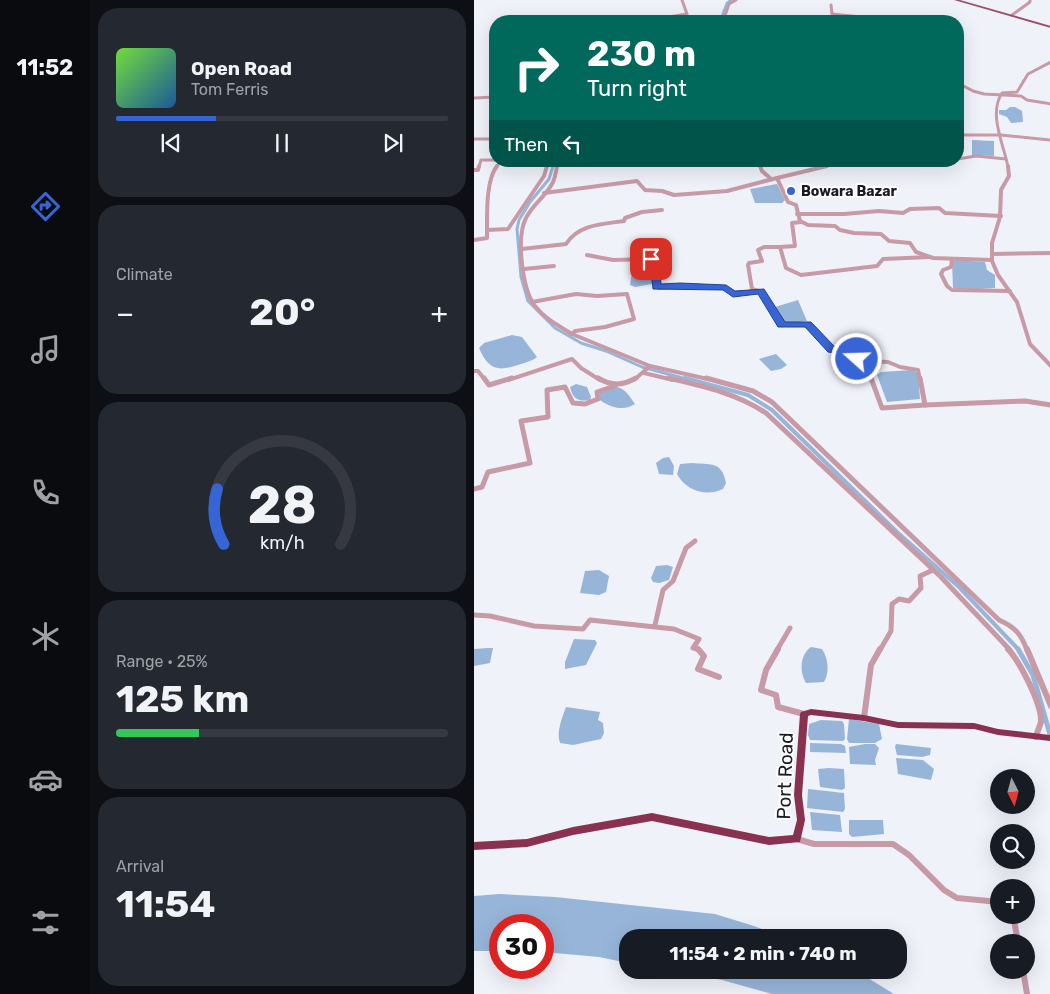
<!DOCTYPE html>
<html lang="en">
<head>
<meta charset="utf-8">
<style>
  body { margin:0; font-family:Rubik,sans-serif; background:#242831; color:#f1f3f6; height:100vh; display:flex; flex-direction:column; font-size:19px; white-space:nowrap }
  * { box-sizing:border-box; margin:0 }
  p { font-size:16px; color:#9ea1a6 }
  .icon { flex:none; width:28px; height:28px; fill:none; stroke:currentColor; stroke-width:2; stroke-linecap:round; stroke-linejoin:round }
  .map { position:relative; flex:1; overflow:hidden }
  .details { display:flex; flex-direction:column; gap:8px; padding:8px; background:#0d0f14; width:384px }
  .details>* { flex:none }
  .top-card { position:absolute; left:15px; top:15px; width:475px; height:152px; border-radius:20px; box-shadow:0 5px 20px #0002; background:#00695c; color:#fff; overflow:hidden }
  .needle { width:32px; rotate:174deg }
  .buttons { position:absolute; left:516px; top:769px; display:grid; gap:10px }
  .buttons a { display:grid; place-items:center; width:45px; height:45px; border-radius:50%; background:#171b24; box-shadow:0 5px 20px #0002; font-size:25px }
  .speed { position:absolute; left:15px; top:914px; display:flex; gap:10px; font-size:25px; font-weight:700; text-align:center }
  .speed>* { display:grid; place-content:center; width:65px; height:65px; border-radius:50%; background:#171b24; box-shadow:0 5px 20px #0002; line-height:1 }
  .speed .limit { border:8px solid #d22; background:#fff; color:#111 }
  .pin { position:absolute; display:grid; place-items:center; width:42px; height:42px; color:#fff; margin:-21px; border-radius:10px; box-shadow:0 2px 8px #0006 }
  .me { position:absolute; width:55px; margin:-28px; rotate:290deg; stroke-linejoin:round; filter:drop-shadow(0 0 4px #0008) }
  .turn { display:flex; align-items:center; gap:18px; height:105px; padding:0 15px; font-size:22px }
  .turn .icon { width:65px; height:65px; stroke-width:2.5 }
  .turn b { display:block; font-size:35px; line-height:42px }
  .then { display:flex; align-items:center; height:48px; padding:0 15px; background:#0003; gap:10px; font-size:19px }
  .big { font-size:38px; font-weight:700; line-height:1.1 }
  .details .widget { flex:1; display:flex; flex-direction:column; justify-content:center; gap:8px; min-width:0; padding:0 18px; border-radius:20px; background:#242831 }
  .details .dial { align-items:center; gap:0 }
  .dial svg { height:130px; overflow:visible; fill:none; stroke:#363941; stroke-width:7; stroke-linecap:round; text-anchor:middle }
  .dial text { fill:#f1f3f6; stroke:none }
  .song { display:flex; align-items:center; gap:15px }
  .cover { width:60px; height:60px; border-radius:8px; background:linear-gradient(135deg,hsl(100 70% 55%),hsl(210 70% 35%)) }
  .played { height:5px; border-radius:2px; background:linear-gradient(90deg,#3865d5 30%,#363941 30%) }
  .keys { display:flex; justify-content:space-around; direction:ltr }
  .heat { display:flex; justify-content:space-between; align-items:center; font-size:28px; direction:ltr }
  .charge { height:8px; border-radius:4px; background:linear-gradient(90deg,#34c759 25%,#363941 0) }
  .trip { position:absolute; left:145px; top:929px; width:288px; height:50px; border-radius:20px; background:#171b24; box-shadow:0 5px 20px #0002; font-weight:700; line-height:50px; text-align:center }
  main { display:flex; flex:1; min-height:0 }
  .menu { display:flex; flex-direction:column; width:90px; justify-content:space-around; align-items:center; background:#090b0e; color:#9ea1a6 }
  .menu .icon { width:35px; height:35px }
  .menu .selected { color:#3865d5 }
  .menu b { font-size:22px; color:#f1f3f6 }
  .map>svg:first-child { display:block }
</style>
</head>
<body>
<main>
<nav class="menu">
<b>11:52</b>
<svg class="icon selected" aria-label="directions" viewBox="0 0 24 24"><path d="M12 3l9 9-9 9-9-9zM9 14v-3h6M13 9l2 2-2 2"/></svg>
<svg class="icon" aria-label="music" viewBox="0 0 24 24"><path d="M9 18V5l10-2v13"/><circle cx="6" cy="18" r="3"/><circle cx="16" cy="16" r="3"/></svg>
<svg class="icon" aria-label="phone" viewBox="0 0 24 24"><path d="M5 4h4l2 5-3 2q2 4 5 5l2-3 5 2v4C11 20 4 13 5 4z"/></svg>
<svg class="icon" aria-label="climate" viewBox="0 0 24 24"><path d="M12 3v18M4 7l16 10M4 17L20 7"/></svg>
<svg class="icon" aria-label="car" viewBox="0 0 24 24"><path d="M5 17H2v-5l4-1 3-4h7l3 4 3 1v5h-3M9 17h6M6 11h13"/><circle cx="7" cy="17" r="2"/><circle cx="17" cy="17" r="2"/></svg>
<svg class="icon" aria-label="filters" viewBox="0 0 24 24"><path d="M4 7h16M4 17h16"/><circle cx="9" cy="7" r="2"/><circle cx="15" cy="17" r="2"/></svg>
</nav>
<section class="details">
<div class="widget">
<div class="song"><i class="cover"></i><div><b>Open Road</b><p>Tom Ferris</p></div></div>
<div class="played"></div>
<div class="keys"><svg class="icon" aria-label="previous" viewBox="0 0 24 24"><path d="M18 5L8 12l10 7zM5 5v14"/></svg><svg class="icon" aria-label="pause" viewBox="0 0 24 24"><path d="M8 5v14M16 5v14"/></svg><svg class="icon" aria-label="next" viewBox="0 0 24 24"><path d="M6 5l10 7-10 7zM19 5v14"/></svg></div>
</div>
<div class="widget"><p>Climate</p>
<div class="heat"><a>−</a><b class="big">20°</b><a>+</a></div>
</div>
<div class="widget dial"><svg viewBox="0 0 100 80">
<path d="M14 69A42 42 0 1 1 86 69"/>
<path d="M14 69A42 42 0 0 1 10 35" stroke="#3865d5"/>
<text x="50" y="56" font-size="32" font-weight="700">28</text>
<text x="50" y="72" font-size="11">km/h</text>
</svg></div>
<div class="widget"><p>Range · 25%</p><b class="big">125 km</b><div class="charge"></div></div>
<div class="widget"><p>Arrival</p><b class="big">11:54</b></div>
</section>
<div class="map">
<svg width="577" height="994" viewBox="0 0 577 994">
  <rect width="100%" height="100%" fill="#f0f2fa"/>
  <g fill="#97b5d9">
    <polygon points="536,107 541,107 548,111 549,122 537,123 533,117 525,114 525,110 532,110"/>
    <polygon points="498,140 520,141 520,156 498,155"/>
    <polygon points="303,184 311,200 308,203 281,203 276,189"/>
    <polygon points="481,260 511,262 513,270 521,275 521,288 488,290 479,288 478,262"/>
    <polygon points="167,271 178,273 178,284 161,287 156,285 158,272"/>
    <polygon points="324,300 333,321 310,324 301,307"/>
    <path d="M38,335L48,337L63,357C58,361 50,363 44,365C23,372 14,369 5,348L10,343Z"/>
    <polygon points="302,354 313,365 307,369 297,371 285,359"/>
    <polygon points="438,370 444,373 446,399 413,402 403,375 407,372"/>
    <path d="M102,384L113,387L117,397L116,400C104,402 99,399 96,387Z"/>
    <path d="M143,387C152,389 156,397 161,404C149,412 136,407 126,400V392Z"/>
    <polygon points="195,457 200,466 199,475 185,474 182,463 189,458"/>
    <path d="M218,463C235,465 248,460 252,483L249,489C232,497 212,491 203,474L206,464Z"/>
    <polygon points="193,565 199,567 195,580 185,583 179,582 177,578 182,566"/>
    <polygon points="125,570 135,576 132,592 125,595 106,593 111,571"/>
    <polygon points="100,639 121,640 123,643 112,665 91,669 91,662"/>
    <path d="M337,647L348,649C354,658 356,672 350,682L332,683C325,671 326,655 337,647Z"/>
    <polygon points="14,648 19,648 16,663 0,666 0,649"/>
    <path d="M92,707L126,712L124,720L129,723L130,733L127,739L99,745L86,743C82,732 88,718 92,707Z"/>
    <polygon points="375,719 405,724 408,739 401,743 375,743 373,739"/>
    <polygon points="347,720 368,721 370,724 371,739 369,741 336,740 334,735 335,724"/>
    <polygon points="336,743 367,744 371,746 372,753 336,752"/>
    <polygon points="391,744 401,744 405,748 401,760 402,765 376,764 375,747"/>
    <polygon points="422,744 457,748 456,755 448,757 423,755 421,747"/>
    <polygon points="422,758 449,760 460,769 457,780 424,774"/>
    <polygon points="355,768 370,769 371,788 368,790 346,787 344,769"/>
    <polygon points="334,789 370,793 371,809 369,812 333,808"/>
    <polygon points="336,812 366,815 368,832 338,830"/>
    <polygon points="375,820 409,820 410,834 378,837 375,834"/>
    <polygon points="25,894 81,897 241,914 280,926 309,937 154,938 154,963 125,957 69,952 69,925 26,925 26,951 0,951 0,896"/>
    <polygon points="195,970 381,970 420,994 298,994 248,980"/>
  </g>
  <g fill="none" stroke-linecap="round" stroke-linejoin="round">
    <g stroke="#97b5d9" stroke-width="2.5">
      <polyline points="246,21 253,3 257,0"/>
      <polyline points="78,167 80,161"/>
    </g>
    <polyline stroke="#97b5d9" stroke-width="3" points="79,166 75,179 56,202 45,220 43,229 47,277 54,301 81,328 107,343 132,351 168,367 216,380"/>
    <polyline stroke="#97b5d9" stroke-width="4" points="211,378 274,395 298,410 423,532 485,587 545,650"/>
    <polyline stroke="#97b5d9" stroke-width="5" points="544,649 559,675 577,738"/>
    <g stroke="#c79aa6" stroke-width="3">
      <polyline points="357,5 358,14 387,17 390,21"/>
      <polyline points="538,15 556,2 556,0"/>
      <polyline points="188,21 188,18 213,14 208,0"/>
      <polyline points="249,21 255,4 262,0"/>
      <polyline points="484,83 499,91 510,94 547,96 553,100 577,104"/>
      <polyline points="0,98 21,97"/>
      <polyline points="484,135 527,135 577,140"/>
      <polyline points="0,139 21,139"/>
      <polyline points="484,159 502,156 532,159"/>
      <polyline points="168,161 171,163 180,161"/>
      <polyline points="284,161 287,167"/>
      <polyline points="5,167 7,160 21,160"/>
      <polyline points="22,167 27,161"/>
      <polyline points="73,167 75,161"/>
      <polyline points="83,167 85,161"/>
      <polyline points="348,167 375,161"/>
      <path d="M534,167C530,145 514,114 528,93L543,92L554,74L577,62"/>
    </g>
    <g stroke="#c79aa6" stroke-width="4">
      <path d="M83,166C82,172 81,179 78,184C71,197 58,205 52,218C42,237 48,289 61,306C71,319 85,326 98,334"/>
      <polyline points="286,166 288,171 296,178"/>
      <polyline points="353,166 303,178 314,202 322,205 326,221 334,225 361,226 366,230 380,233 407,234 415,241 436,243 442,252 459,258 518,260"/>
      <polyline points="534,166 535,176 527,190 526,217 518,243 518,261 524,275 543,302 556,344 577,366"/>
      <polyline points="0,170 4,170 5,166"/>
      <polyline points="70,193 163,181 171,190 188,191 200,195 253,191 303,178"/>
      <polyline points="323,214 370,214 405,211 429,213 436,209 465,208 471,213 527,216"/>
      <path d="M13,230C13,212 12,180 23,166"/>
      <polyline points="0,240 13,238 13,230 34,229 70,176 73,166"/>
      <polyline points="306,247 321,246 318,223 327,222"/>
      <path d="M48,249L92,244C105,224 129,224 150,221L151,218L168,212L188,210"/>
      <polyline points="518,254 577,253"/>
      <polyline points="113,255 139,260 177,259 180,261 183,287 185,288 205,286 252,288 259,294 281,291"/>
      <polyline points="478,259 477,267 469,270 467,274 473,286 478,290 536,291"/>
      <polyline points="50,269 80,266"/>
      <polyline points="58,302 102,294 123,296 153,294 160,319 131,327 101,331 98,334 176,366 238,380"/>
      <polyline points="391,362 398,380"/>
      <polyline points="0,371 4,371 11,380"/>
      <polyline points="170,373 199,380"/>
      <polyline points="34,380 98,359 107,368 126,380"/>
      <polyline points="160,380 176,366"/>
      <polyline points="446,380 444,370 426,367 414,362 387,361 378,352 358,350 333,324 307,325 288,292 278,289 274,265 275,263 288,261 284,250 290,247 306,247 312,268 327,275 403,266 409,259 456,257"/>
    </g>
    <g stroke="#c79aa6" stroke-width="5">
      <polyline points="10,378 15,385 38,378"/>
      <path d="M124,378C137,386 148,386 162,378"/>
      <path d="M194,378C228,386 262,393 292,413L467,577L536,650"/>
      <path d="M232,378L279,391L298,402L525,620C541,627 547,634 553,650"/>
      <polyline points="397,378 408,408 451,405"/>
      <polyline points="446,378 451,405 551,401 577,405"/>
      <polyline points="0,489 8,487 14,472 56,463 47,421 74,417 73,390 91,387 99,403 111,404 124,399 123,392 141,386"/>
      <polyline points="0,615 16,616 60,626 109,629 116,620 200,629 225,639 219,648 225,650"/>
      <polyline points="181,625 189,590 199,581 212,548 221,541"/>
      <polyline points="303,650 316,628"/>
      <polyline points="406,650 417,631 418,604 425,599 435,601 447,588 446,576 459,570"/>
    </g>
    <g stroke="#c79aa6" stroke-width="6">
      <polyline points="224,649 230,656 224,669 245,677"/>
      <polyline points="304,649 292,670 287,690 302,695 304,707 330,714"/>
      <path d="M534,649C546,662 568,704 567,722C566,726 563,732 562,737"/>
      <polyline points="553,649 577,706"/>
      <polyline points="390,718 397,665 406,649"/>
      <polyline points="323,839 340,844 419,844 435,855 470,890 483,898 525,902"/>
      <polyline points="539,915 544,942"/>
      <polyline points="549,970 553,994"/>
    </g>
    <polygon fill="#9b4f67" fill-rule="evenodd" points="480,0 486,0 577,26 577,28"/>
    <polygon fill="#893250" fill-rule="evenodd" points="337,709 390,715 424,722 500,723 524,729 577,735 577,741 524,735 500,729 424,728 390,721 337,715 334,716 328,795 331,820 326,842 295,845 178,821 99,835 53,847 0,850 0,842 53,839 99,827 178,813 295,837 319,835 323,820 320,795 326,714 327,712"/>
  </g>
  <polygon fill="#3865d5" stroke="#24428a" points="177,256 185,261 187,284 206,283 252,285 261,291 290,289 311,322 337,322 361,347 382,350 388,359 383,362 380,361 375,355 354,352 331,327 304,327 284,294 259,297 249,290 179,289 176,262 173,259"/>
  <circle fill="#3865d5" stroke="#fff" stroke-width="2" cx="317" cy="191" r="5"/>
  <g text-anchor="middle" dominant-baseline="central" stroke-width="4" stroke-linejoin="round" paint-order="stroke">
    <g font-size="14" font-weight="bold" fill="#1b1c1f" stroke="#fff" text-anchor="start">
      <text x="327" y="191">Bowara Bazar</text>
    </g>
    <g font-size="19" fill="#1b1c1f" stroke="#fff">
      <text transform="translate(311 776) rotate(-88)">Port Road</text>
    </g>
  </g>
</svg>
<div class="buttons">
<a><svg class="needle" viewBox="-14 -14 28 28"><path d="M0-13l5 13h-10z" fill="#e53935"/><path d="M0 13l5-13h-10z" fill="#9ea1a6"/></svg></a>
<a><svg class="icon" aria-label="search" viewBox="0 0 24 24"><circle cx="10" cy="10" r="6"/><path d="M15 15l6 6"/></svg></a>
<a>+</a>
<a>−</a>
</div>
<div class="speed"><div class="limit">30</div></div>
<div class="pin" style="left:177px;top:259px;background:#d93025"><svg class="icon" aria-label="arrive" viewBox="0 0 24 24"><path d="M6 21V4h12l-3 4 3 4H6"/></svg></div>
<svg class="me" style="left:383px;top:359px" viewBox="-20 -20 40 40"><circle r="17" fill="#3865d5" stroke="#fff" stroke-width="3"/><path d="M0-11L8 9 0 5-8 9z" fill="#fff"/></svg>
<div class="trip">11:54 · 2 min · 740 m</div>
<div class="top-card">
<div class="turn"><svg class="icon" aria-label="right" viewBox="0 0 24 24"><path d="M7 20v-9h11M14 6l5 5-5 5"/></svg><div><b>230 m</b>Turn right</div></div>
<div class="then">Then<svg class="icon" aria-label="left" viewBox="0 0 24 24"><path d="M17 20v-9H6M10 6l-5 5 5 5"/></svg></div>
</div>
</div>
</main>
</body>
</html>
